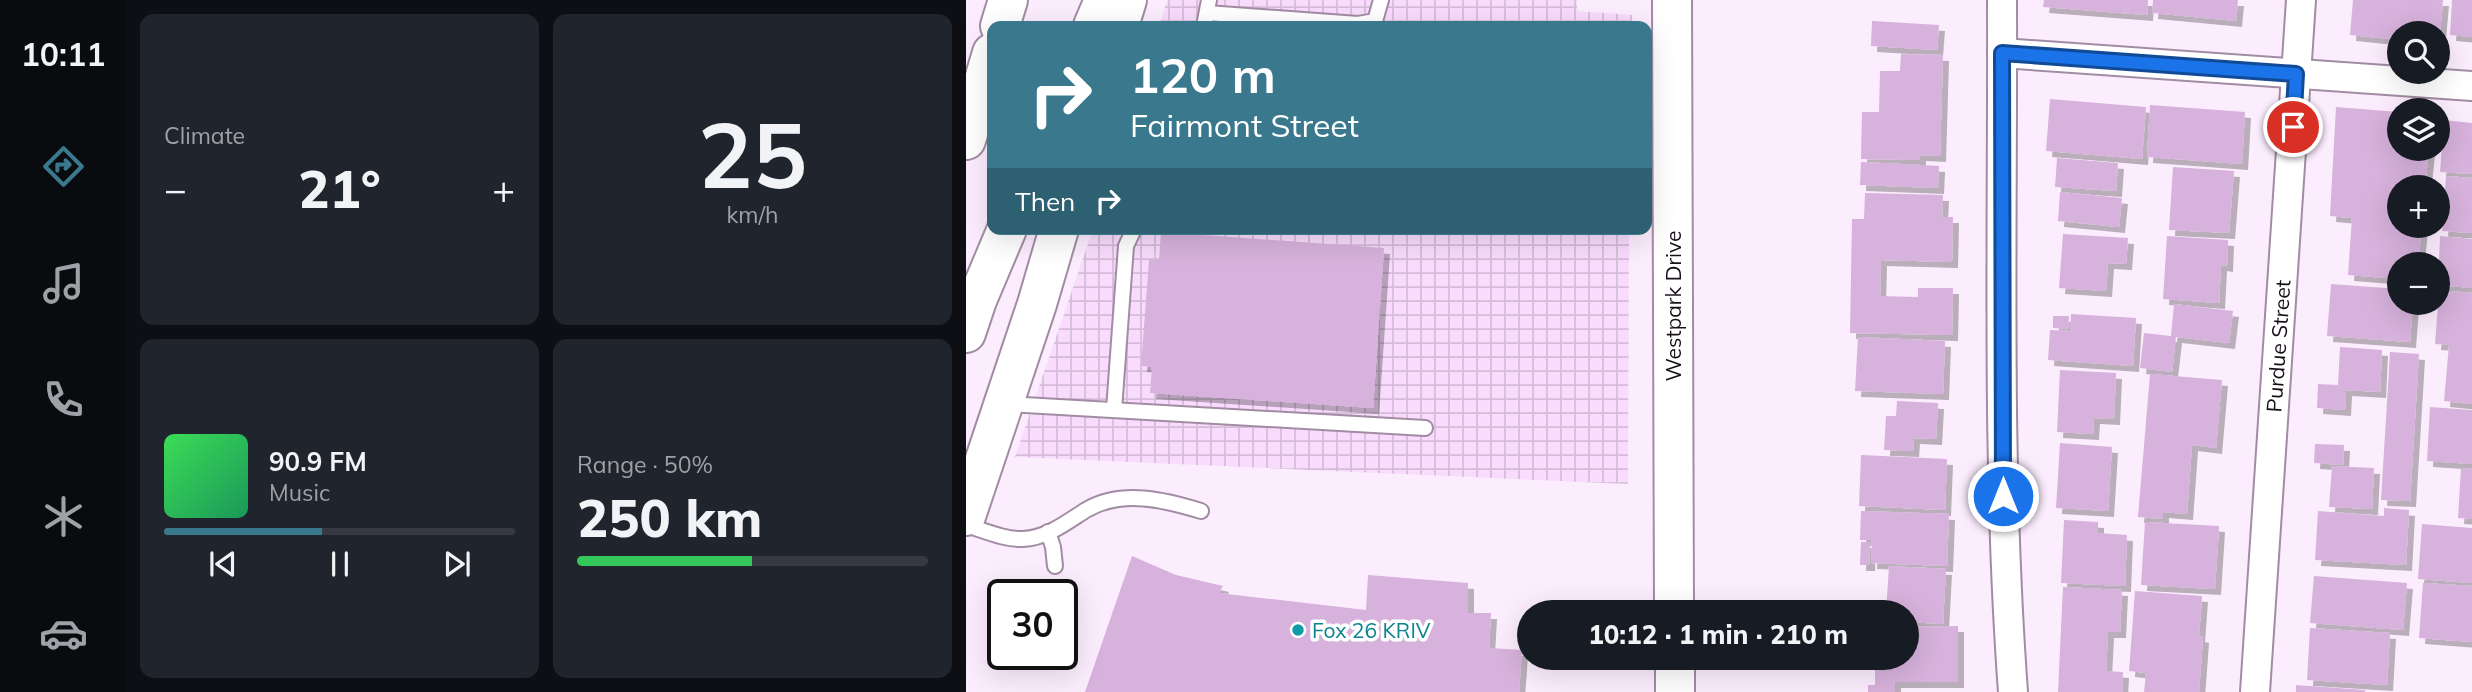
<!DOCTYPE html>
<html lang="en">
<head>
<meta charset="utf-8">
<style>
  body { margin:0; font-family:Mulish,sans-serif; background:#20242c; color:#f1f3f6; height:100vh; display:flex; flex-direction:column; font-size:26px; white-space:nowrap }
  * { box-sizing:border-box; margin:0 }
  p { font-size:23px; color:#9ea1a6 }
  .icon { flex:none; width:38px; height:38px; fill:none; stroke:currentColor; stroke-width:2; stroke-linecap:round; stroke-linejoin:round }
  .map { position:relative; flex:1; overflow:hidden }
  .details { display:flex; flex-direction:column; gap:14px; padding:14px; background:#0d0f14; width:840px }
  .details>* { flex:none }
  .top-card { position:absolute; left:21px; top:21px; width:665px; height:214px; border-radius:14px; box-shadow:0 7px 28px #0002; background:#39788d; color:#fff; overflow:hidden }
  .controls { position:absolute; left:1421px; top:21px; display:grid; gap:14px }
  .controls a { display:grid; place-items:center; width:63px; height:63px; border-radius:50%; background:#171b24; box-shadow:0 7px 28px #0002; font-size:35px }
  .speed { position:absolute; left:21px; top:579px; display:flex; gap:14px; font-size:35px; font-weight:700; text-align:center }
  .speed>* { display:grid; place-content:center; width:91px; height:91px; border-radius:50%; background:#171b24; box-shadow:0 7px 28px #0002; line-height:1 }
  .speed .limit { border:4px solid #111; border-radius:10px; background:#fff; color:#111 }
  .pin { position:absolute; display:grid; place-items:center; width:60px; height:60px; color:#fff; margin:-30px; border:4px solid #fff; border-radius:50%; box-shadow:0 2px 7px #0007 }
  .me { position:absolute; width:77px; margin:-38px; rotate:0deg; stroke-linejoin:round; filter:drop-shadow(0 0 5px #0008) }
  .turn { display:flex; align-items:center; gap:24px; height:147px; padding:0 28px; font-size:32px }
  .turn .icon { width:91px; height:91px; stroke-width:2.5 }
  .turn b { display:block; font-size:49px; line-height:60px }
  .then { display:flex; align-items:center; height:66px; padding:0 28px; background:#0003; gap:14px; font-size:26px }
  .big { font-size:52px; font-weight:800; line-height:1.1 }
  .details .widget { flex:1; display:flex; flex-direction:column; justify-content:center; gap:10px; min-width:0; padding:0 24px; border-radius:14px; background:#20242c }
  .details .dial { align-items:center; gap:0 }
  .dial b { font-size:91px; line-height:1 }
  .song { display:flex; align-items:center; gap:21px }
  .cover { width:84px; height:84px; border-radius:10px; background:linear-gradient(135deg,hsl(130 70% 55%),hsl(150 70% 35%)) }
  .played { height:7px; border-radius:4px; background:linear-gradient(90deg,#39788d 45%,#363941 45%) }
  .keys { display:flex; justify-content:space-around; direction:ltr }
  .heat { display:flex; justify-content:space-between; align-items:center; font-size:38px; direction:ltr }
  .charge { height:10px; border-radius:5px; background:linear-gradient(90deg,#34c759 50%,#363941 0) }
  .details .tiles { flex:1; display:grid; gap:14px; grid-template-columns:repeat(2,1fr) }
  .trip { position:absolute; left:551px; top:600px; width:402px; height:70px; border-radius:35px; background:#171b24; box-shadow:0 7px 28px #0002; font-weight:800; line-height:70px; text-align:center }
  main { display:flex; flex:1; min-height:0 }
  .dock { display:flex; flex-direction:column; width:126px; justify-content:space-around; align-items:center; background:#090b0e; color:#9ea1a6 }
  .dock .icon { width:49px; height:49px }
  .dock .current { color:#39788d }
  .dock b { font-size:32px; color:#f1f3f6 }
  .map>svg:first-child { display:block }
</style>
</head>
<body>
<main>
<nav class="dock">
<b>10:11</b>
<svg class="icon current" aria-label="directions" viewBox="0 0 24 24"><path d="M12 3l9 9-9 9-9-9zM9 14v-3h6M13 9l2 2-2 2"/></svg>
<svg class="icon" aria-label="music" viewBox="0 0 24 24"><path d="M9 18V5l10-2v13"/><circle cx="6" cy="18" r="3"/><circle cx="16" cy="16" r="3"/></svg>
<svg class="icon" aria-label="phone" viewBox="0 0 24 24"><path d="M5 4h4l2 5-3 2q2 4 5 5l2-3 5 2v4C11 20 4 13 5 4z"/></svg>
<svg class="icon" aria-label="climate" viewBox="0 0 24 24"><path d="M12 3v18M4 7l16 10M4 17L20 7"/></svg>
<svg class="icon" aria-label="car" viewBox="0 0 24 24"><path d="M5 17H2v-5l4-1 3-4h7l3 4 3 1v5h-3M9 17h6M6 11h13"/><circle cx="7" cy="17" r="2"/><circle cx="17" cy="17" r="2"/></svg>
</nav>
<section class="details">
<div class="tiles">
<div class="widget"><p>Climate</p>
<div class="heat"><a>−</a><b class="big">21°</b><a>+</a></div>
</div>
<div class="widget dial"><b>25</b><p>km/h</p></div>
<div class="widget">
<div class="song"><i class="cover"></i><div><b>90.9 FM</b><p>Music</p></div></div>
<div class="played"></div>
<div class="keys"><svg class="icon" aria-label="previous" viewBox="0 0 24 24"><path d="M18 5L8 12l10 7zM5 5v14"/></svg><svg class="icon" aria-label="pause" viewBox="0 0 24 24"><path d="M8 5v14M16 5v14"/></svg><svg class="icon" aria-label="next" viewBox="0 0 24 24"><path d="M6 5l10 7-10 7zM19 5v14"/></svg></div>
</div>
<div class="widget"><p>Range · 50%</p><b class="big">250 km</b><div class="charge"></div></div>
</div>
</section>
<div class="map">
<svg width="1506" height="692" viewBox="0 0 1506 692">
  <defs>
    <pattern id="industrial-grid" width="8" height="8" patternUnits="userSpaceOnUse" patternTransform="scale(1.75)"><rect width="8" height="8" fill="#f9dcfd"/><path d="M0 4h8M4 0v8" fill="none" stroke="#d5bcd8"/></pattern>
    <filter id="shadow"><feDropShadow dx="6" dy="6" stdDeviation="0" flood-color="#0004"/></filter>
  </defs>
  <rect width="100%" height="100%" fill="#fcedfe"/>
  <g fill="url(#industrial-grid)">
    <polygon points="201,0 611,0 611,11 666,15 666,26 193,26"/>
    <polygon points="127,229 663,229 662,484 49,457"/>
  </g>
  <g fill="#d7b2dc" filter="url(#shadow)">
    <polygon points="1078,0 1182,0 1181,15 1077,7"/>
    <polygon points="1187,0 1272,0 1270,21 1186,13"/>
    <polygon points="1387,0 1477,0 1474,33 1433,33 1433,40 1384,35"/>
    <polygon points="1486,0 1506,0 1506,37 1484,35"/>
    <polygon points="906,21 973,25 971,50 905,46"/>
    <polygon points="935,54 977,55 974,156 954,155 954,160 895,159 896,112 913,112 914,71 934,71"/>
    <polygon points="1084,99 1180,107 1176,159 1080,151"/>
    <polygon points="1184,105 1279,112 1276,164 1181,157"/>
    <polygon points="1370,107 1433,112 1433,149 1463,149 1459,187 1433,187 1433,226 1456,226 1452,264 1433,264 1433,279 1382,275 1386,218 1364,216"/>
    <polygon points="1478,120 1506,123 1506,174 1474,172"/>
    <polygon points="1091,158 1152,163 1150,191 1089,187"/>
    <polygon points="895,162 973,166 972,188 894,185"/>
    <polygon points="1207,167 1268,171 1263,233 1203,230"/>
    <polygon points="1480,176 1506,178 1506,233 1476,231"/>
    <polygon points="1094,192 1156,198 1153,227 1092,221"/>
    <polygon points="899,193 977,195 976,217 987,217 986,262 915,260 914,296 952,297 952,288 987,288 986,335 884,333 886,219 898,219"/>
    <polygon points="195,232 418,248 407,408 184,393 186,367 175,366 183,260 193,260"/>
    <polygon points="1097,234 1162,238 1160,264 1142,263 1140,291 1093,288"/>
    <polygon points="1201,236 1262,240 1261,266 1255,265 1253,303 1197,299"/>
    <polygon points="1474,236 1506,239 1506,288 1472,285"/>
    <polygon points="1365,284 1433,289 1433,303 1447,303 1444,342 1361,336"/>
    <polygon points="1473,290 1506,293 1506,404 1478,401 1483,345 1469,344"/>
    <polygon points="1208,304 1267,311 1263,343 1210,337 1206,372 1174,368 1178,333 1205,336"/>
    <polygon points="1105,314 1170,318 1167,366 1082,360 1084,330 1104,331"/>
    <polygon points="1087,316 1103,316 1102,329 1087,328"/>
    <polygon points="892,337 979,341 977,394 889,391"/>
    <polygon points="1374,347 1416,350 1414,392 1380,390 1379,410 1351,408 1352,384 1372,385"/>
    <polygon points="1424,352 1453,354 1444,501 1415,500"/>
    <polygon points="1094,370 1150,373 1148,419 1128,418 1127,434 1091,432"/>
    <polygon points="1184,374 1256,380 1250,448 1226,445 1221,514 1197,512 1197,519 1172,517"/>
    <polygon points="931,401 972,403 970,439 948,438 947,451 918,450 920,416 930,416"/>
    <polygon points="1464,407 1506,410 1506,464 1461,461"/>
    <polygon points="1094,443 1146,447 1142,511 1090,508"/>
    <polygon points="1349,444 1378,445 1377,465 1348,463"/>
    <polygon points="895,455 981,459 979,510 893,506"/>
    <polygon points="1366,466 1408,468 1406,509 1363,507"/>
    <polygon points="1495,468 1506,469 1506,519 1492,518"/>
    <polygon points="1418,508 1443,510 1440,565 1349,560 1352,511 1418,516"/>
    <polygon points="895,511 983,514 981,566 905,563 906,540 894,540"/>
    <polygon points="1098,520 1132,522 1132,533 1161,535 1159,586 1095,583"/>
    <polygon points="1179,522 1253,526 1249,589 1175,585"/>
    <polygon points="1456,524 1506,528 1506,583 1452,579"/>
    <polygon points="895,542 904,542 903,565 894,565"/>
    <polygon points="166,556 210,575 257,586 253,593 400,610 402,575 502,583 502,613 525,613 523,648 556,650 553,692 119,692"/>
    <polygon points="923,566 980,569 977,624 942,622 942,612 920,612"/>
    <polygon points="1348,576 1441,583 1437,630 1344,623"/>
    <polygon points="1457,583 1506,586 1506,642 1453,638"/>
    <polygon points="1097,587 1156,590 1154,632 1142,632 1140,671 1157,672 1156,692 1092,692"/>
    <polygon points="1169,591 1236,596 1233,636 1237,637 1233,692 1178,692 1180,673 1163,671"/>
    <polygon points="992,626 992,682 929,682 929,692 902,692 902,685 909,685 909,658 942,658 942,627"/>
    <polygon points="1344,628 1424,633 1421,685 1341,680"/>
    <polygon points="1330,685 1399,690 1399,692 1330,692"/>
  </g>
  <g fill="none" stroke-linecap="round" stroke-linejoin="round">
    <defs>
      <g id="service">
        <polyline points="241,13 392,24 409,21 415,0"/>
        <polyline points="238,26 243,0"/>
        <polyline points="41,404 459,428"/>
        <polyline points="148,410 160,246 168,229"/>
        <path d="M0,525C17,530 39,540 57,539C81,538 101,522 120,510C156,489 199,500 235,511"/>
        <polyline points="82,532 87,547 89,566"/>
      </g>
      <g id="minor">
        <path d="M1036,0C1037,231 1030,462 1047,692"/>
        <polyline points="1036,53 1506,86"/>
        <polyline points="1289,692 1335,0"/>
      </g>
      <g id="secondary">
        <polyline points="706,0 708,612"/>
        <polyline points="153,26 161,0"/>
        <polyline points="0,516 71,304 93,229"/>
        <polyline points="709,658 709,692"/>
      </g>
      <g id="motorway">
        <polyline points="34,26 42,0"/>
        <polyline points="127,26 138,0"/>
        <polyline points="0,140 26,53"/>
        <polyline points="0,333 11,300 41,229"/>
      </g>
    </defs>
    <use href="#service" stroke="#a28ca4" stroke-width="18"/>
    <use href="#minor" stroke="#a28ca4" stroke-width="32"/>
    <use href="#secondary" stroke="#a28ca4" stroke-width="42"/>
    <use href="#motorway" stroke="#a28ca4" stroke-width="42"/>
    <use href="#service" stroke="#fff" stroke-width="14"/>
    <use href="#minor" stroke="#fff" stroke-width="28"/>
    <use href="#secondary" stroke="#fff" stroke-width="38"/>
    <use href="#motorway" stroke="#fff" stroke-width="38"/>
  </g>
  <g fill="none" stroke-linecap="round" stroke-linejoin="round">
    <defs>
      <polyline id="route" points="1037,496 1036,53 1330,74 1327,127"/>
    </defs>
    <use href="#route" stroke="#114b97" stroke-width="18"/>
    <use href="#route" stroke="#1a73e8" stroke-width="12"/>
  </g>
  <circle fill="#0f9aa8" stroke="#fff" stroke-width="2.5" cx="332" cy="630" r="7"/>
  <g text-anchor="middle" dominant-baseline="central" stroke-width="7" stroke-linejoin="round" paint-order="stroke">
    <g font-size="21" fill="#181019" stroke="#fff">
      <text transform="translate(707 306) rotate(-90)">Westpark Drive</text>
      <text transform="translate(1312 346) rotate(-86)">Purdue Street</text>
    </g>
    <g font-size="21" fill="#0d838f" stroke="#fff" text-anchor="start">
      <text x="346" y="630">Fox 26 KRIV</text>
    </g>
  </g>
</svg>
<div class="controls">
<a><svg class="icon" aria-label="search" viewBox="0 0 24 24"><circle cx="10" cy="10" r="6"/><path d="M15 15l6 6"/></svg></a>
<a><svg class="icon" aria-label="layers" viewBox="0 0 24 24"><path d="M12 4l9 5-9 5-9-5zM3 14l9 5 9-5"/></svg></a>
<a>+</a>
<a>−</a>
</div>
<div class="speed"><div class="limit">30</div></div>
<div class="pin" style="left:1327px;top:127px;background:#d93025"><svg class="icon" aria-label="arrive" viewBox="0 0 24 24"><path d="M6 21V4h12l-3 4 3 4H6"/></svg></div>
<svg class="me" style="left:1037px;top:496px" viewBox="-20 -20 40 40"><circle r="17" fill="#1a73e8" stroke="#fff" stroke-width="3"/><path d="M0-11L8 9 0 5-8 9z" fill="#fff"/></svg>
<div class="trip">10:12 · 1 min · 210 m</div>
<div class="top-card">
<div class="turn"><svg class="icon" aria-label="right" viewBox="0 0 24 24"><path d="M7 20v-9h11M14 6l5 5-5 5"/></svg><div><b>120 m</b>Fairmont Street</div></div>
<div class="then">Then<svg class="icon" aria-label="right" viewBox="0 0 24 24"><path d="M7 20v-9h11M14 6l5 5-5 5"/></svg></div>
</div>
</div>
</main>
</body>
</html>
